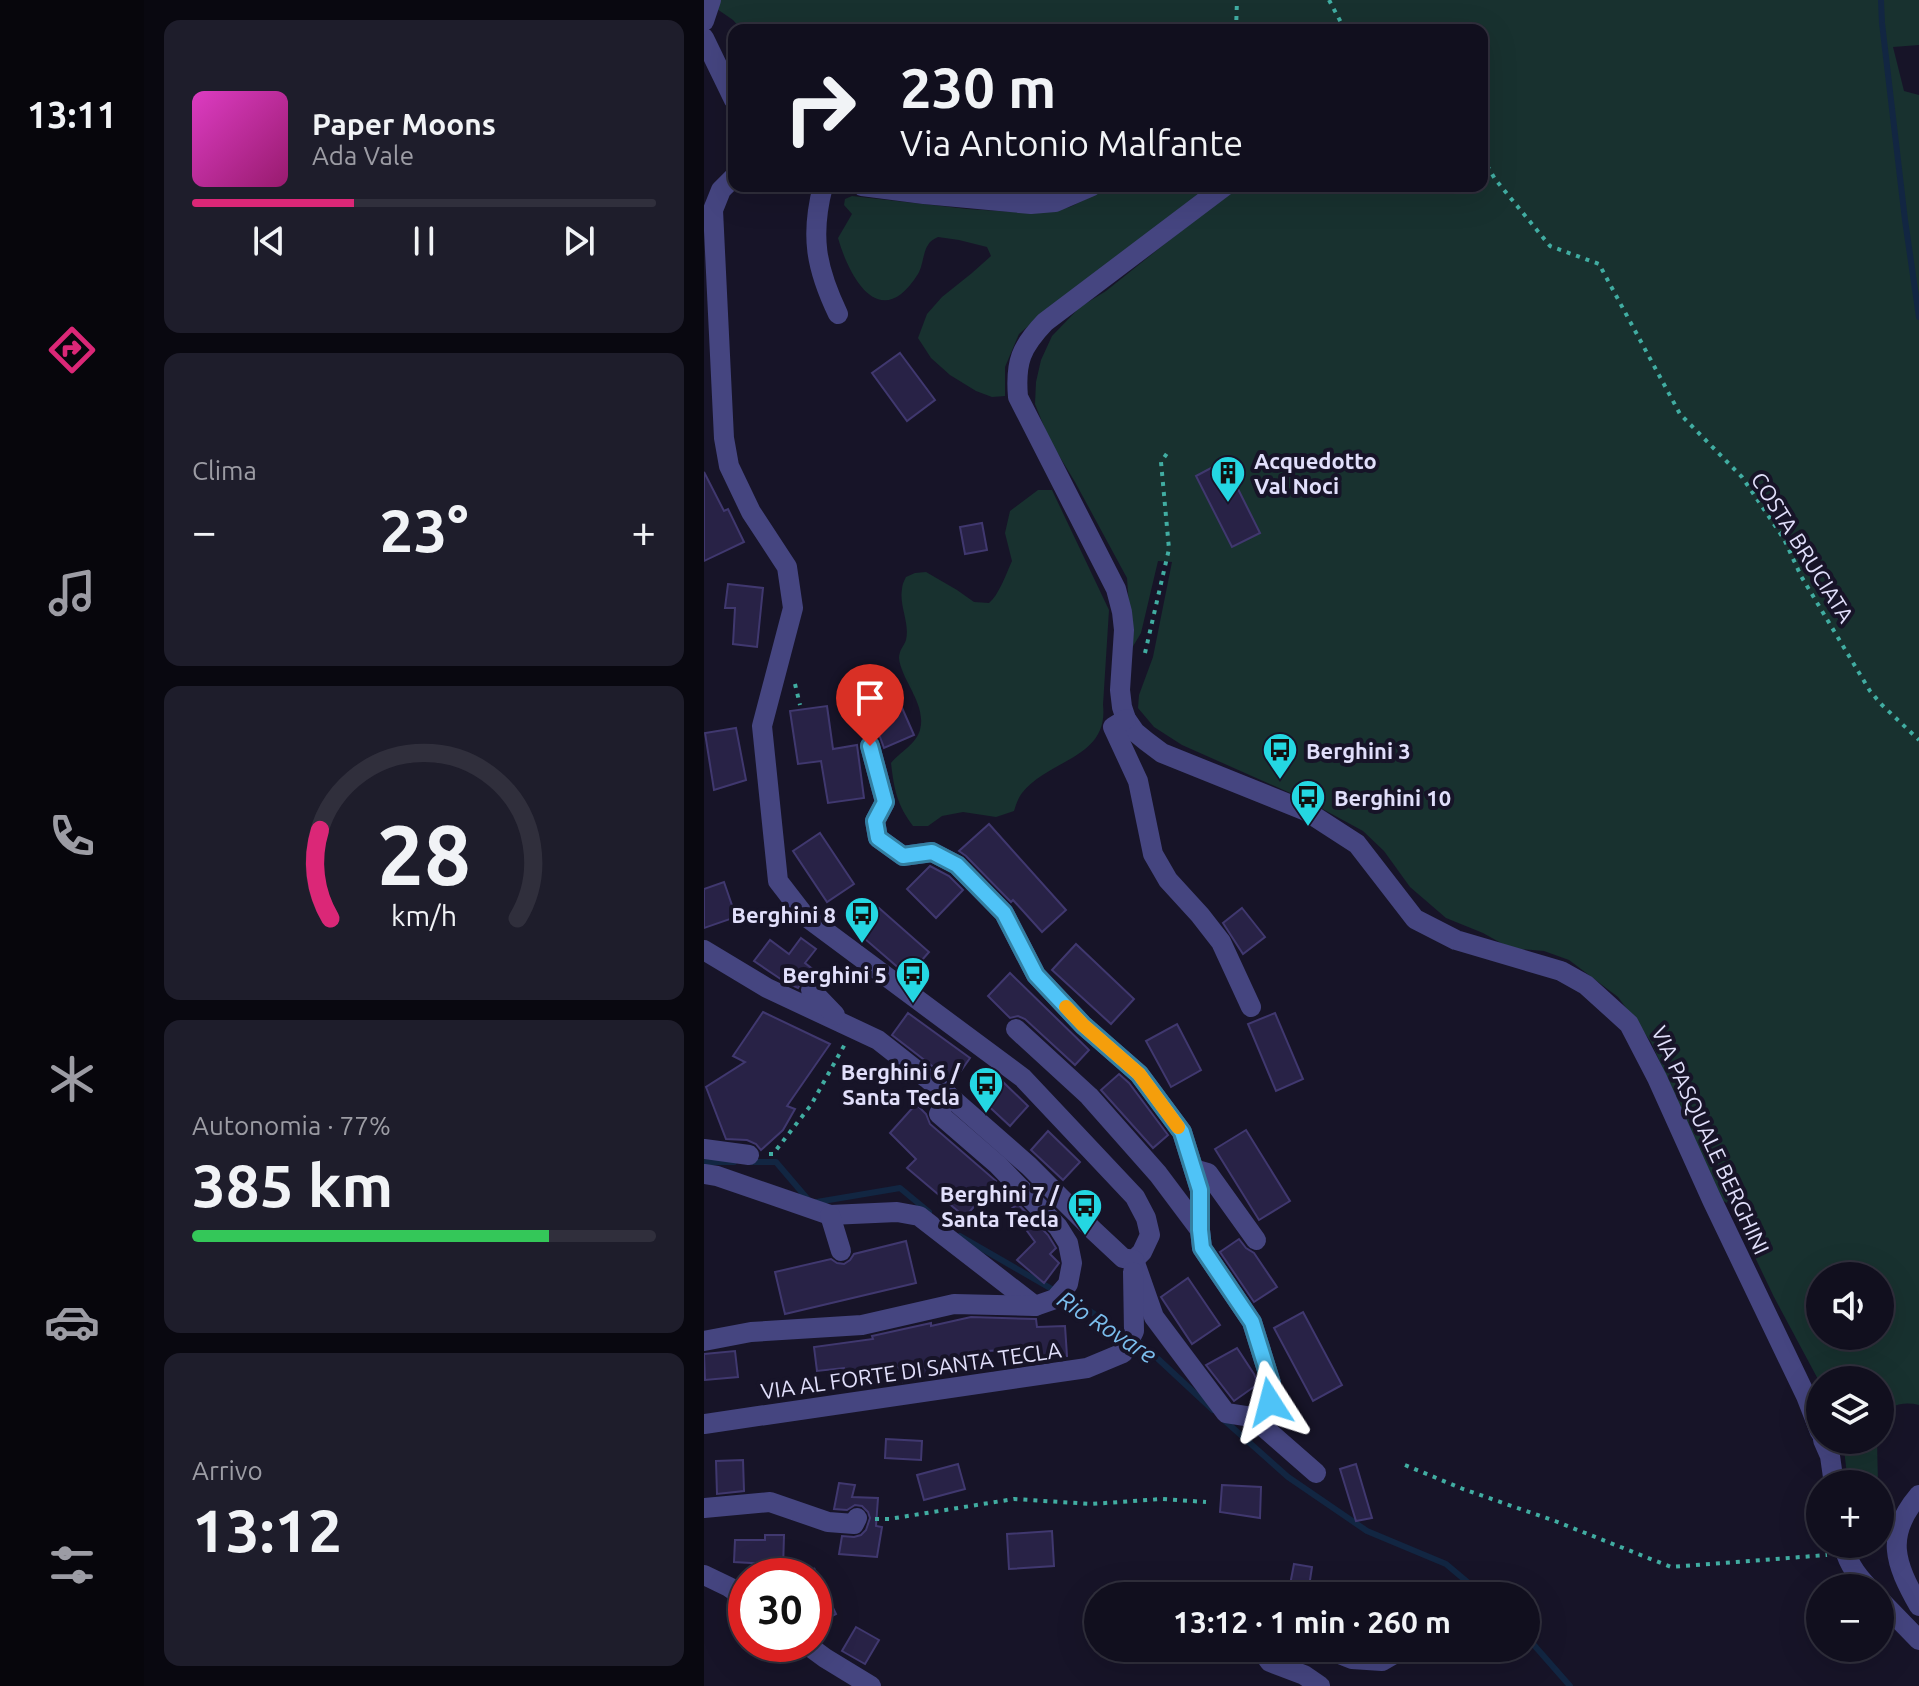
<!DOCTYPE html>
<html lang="it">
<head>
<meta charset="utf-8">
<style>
  body { margin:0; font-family:Ubuntu,sans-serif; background:#1e1d2b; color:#f1f3f6; height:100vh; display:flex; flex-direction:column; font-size:30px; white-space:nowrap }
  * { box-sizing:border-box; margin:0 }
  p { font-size:26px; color:#9c9ca4 }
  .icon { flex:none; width:44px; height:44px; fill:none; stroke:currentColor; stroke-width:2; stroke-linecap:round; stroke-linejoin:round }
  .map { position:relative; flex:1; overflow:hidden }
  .sheet { display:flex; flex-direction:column; gap:20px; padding:20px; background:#090810; width:560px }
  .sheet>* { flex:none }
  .banner { position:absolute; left:24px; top:24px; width:760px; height:168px; border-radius:16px; box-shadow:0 8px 32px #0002,0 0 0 2px #302f3c; background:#110f1e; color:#f1f3f6; overflow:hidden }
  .buttons { position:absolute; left:1102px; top:1262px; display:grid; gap:16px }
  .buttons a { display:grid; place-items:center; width:88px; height:88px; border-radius:50%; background:#110f1e; box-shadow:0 8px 32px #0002,0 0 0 2px #302f3c; font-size:40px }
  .speed { position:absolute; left:24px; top:1558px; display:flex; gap:16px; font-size:40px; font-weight:700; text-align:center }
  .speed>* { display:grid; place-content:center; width:104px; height:104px; border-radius:50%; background:#110f1e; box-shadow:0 8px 32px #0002,0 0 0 2px #302f3c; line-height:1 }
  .speed .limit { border:12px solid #d22; background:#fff; color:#111 }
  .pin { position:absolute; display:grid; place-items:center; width:68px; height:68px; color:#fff; margin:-82px -34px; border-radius:50% 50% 50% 0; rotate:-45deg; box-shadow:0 0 8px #0007 }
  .pin .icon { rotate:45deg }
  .me { position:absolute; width:88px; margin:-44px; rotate:351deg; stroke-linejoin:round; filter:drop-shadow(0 0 6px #0008) }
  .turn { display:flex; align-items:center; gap:28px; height:168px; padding:0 40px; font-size:36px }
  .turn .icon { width:104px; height:104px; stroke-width:2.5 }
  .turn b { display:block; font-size:56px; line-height:68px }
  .big { font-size:60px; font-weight:700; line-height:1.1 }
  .sheet .tile { flex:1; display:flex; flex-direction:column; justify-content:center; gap:12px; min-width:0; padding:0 28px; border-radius:16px; background:#1e1d2b }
  .sheet .dial { align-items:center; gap:0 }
  .dial svg { height:208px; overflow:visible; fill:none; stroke:#302f3c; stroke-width:7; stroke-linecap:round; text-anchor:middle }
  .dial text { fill:#f1f3f6; stroke:none }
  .song { display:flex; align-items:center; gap:24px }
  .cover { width:96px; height:96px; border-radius:12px; background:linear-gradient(135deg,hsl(310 70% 55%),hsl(320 70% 35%)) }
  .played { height:8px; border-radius:4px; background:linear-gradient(90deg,#db2777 35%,#302f3c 35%) }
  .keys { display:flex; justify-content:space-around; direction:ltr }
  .heat { display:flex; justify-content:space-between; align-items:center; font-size:44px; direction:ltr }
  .charge { height:12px; border-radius:6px; background:linear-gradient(90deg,#34c759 77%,#302f3c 0) }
  .trip { position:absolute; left:380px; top:1582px; width:456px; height:80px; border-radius:40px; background:#110f1e; box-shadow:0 8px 32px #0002,0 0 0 2px #302f3c; font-weight:700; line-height:80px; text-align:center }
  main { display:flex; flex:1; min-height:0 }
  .tabs { display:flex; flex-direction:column; width:144px; justify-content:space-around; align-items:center; background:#07060c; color:#9c9ca4 }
  .tabs .icon { width:56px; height:56px }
  .tabs .active { color:#db2777 }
  .tabs b { font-size:36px; color:#f1f3f6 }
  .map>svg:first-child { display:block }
</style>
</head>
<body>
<main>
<nav class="tabs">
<b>13:11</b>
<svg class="icon active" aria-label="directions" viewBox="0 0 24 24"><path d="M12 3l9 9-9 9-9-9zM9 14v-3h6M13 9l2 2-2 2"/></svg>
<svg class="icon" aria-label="music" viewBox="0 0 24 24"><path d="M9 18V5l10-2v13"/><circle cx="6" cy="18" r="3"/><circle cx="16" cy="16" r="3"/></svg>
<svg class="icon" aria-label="phone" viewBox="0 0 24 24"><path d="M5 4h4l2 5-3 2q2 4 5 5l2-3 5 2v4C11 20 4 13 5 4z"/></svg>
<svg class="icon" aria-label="climate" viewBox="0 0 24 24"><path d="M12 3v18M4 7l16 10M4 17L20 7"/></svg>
<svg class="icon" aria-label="car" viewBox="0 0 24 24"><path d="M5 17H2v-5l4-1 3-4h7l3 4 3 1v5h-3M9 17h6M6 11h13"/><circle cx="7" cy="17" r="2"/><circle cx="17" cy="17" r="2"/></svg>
<svg class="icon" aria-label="filters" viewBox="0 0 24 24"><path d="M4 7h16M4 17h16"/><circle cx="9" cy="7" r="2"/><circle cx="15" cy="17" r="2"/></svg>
</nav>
<section class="sheet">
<div class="tile">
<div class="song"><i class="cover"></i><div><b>Paper Moons</b><p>Ada Vale</p></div></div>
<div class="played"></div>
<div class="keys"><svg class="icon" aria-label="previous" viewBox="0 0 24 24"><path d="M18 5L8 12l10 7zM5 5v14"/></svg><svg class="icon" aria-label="pause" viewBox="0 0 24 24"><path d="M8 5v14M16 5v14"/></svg><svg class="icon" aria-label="next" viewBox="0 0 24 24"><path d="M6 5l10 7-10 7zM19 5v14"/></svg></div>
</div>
<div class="tile"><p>Clima</p>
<div class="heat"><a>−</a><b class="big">23°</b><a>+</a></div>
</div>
<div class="tile dial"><svg viewBox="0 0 100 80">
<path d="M14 69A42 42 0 1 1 86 69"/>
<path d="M14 69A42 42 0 0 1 10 35" stroke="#db2777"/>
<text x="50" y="56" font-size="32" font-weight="700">28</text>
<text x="50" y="72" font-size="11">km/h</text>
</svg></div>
<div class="tile"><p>Autonomia · 77%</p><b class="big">385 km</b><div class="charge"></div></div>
<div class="tile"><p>Arrivo</p><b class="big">13:12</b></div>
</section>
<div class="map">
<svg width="1215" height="1686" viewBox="0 0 1215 1686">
  <rect width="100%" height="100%" fill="#171428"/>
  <g fill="#18312f" fill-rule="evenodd">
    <path d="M0,0H1215V45L1189,47L1200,91L1215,95V1405C1199,1401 1182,1405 1176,1421V1380H1116V1383L1070,1297L1026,1205L1018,1200L947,1042L914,997L865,960L840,951L806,948L779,933L742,918L706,887L680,851L659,831L602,800L478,745L450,727L434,708L435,695L449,657L468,562L454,561L437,633L428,648L423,578L371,482L345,439L331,404L332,382L337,360L348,336L376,307L402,291L533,186H778V30H38L29,20ZM1116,1276H1176V1336H1116Z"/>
    <polygon points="216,186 364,186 351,191 322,196"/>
    <path d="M408,186H510L342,311L315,334L301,367V396L288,397L272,391L246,375L227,358L214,338L223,314L238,297L268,273L287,256L283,247L255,240L234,237C230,239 226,241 224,245C219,252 219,266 214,274C177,333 146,280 134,238L148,214L140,205L141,199L148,196L264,209L327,213L366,207Z"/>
    <path d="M334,490H348L405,610L399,705C405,758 345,759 318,793C314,798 312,805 310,811L292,817L259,812L238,816L224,826H209C193,805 190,789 187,763C196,752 212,744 216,730C223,704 197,680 195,658C195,650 200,646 202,640C206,623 195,606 198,589C198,585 200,581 202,577L211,573L222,572L253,590L270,602L285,603C295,595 302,574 308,561L301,533L306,511Z"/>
    <polygon points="1139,1440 1173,1440 1174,1484 1144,1484"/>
  </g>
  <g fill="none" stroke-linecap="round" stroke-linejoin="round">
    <g stroke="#122642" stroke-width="6">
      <polyline points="1177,0 1178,23 1201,220 1215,317"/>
      <polyline points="0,1162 30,1162"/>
      <polyline points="45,1162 72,1162 107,1203 196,1188 225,1212"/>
      <polyline points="256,1236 384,1310 438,1344 509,1410"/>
      <polyline points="520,1420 584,1477 663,1531 742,1564 780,1596"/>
      <polyline points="822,1636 866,1686"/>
    </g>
  </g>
  <g fill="#282246" stroke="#40386f" stroke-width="2">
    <polygon points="196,353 231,400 203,421 168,373"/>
    <polygon points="520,461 556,533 528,547 492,476"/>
    <polygon points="0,472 20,511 24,509 40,542 0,561"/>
    <polygon points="278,523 283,550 261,554 256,527"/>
    <polygon points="24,584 59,588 53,647 29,644 31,608 21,608"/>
    <polygon points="184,676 210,735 180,748 176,737 171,734 152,690"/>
    <polygon points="123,706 129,749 153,745 160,798 124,803 117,761 94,764 86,711"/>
    <polygon points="32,728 42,780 10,790 1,733"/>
    <polygon points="285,824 362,910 338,932 309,900 307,902 262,856 255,851"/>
    <polygon points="116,833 150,884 123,902 89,851"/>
    <polygon points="226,866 245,876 259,890 232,918 203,889"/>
    <polygon points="20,882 32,917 0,928 0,889"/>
    <polygon points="175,908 225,952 204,976 154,933"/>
    <polygon points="538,908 561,937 539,954 519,923"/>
    <polygon points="97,938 112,949 101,963 111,971 106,977 98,981 94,988 81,982 50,961 66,940 85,954"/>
    <polygon points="372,944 430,999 407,1024 348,970"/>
    <polygon points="306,973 385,1050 371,1065 321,1019 314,1016 306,1018 284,996"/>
    <polygon points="59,1012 126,1044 83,1106 91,1109 79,1130 57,1150 52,1144 43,1140 22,1139 2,1087 41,1062 29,1056"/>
    <polygon points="204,1013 266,1058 249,1082 188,1035"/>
    <polygon points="571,1013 599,1079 572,1091 544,1024"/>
    <polygon points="473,1024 497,1070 467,1087 442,1041"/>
    <polygon points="415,1074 425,1083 464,1135 449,1148 397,1090"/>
    <polygon points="298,1081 324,1106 306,1126 279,1101"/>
    <polygon points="212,1104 222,1114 226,1124 292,1181 261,1217 203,1168 212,1159 186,1133"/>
    <polygon points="542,1130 586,1201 555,1220 511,1149"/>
    <polygon points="344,1131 376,1162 359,1180 327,1150"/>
    <polygon points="314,1204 344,1235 352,1248 346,1254 355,1263 340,1283 313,1260 331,1242 307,1209"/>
    <polygon points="535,1239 542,1248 550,1253 573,1287 550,1302 516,1252"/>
    <polygon points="202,1241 212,1283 81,1314 71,1272 127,1259 133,1263 140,1264 146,1260 150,1254"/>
    <polygon points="484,1278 516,1325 488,1344 457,1297"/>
    <polygon points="599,1312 638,1385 609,1401 570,1328"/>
    <polygon points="267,1317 332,1319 333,1327 361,1326 363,1356 335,1358 334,1348 265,1352 265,1355 228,1362 231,1374 199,1382 195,1367 141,1374 140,1368 113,1371 110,1347 169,1339 168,1336 227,1323 227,1326"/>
    <polygon points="533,1348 550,1374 554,1384 530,1401 502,1365"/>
    <polygon points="31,1351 34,1377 1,1380 0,1354"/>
    <polygon points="182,1439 218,1441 217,1460 181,1458"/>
    <polygon points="39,1460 40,1491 13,1494 12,1461"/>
    <polygon points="254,1464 261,1489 220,1500 213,1475"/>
    <polygon points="652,1464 668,1518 652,1521 636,1469"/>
    <polygon points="135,1483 151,1485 148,1497 174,1498 172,1526 178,1527 173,1557 135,1554 138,1536 150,1537 157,1535 162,1530 166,1518 164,1512 158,1506 151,1505 143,1510 130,1509"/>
    <polygon points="518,1485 557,1487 556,1518 516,1512"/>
    <polygon points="348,1531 350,1566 305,1569 303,1534"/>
    <polygon points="61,1535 80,1535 79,1569 64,1570 63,1564 30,1562 31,1540 61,1540"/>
    <polygon points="590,1564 608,1567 604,1593 585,1590"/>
    <polygon points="110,1568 132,1614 110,1625"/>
    <polygon points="152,1627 175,1640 161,1664 138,1651"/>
  </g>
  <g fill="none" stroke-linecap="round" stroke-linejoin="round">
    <g stroke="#41ada2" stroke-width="4" stroke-dasharray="4 6" stroke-linecap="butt">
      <polyline points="625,0 641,30"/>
      <polyline points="532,30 533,0"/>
      <polyline points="778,157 791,179 846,246 895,264 976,414 1038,477 1080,539 1097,576 1166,691 1177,704 1215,740"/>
      <polyline points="441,653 465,549 457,462 466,449"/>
      <polyline points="91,684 96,705"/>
      <polyline points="65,1154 69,1154 107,1105 141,1044"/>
      <polyline points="701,1465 759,1489 851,1521 967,1567 1123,1555"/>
      <polyline points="171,1519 185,1519 310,1499 387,1504 458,1499 502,1502"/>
    </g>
    <g stroke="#454580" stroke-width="20">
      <polyline points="0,21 7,0"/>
      <polyline points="0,38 30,100"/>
      <polyline points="30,177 17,190 9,210 20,438 25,466 47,512 83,567 89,608 58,726 74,881 101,916 319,1078 431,1197 442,1218 446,1235 438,1252 430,1260"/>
      <path d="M119,186C106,236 112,268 134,314"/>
      <polyline points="158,186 220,194 327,204 351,202 388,186"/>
      <path d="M521,186L341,322C317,347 311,362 314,397L412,589L418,612L420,630L416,690L418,707L422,719L431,732L442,741L458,753L602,811L653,844L711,919L752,940L857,971L882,985L925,1024L953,1078L1008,1200L1102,1396L1116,1432"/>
      <polyline points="422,719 409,727 434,781 449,854 464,880 496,915 517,942 547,1007"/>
      <polyline points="166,746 181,802 171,821 174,838 199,856 228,852 253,865 300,913 332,975 379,1025 435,1074 478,1132 496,1190 496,1230 498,1248 548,1322 567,1383 566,1402 548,1417 522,1413 450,1317 430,1260"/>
      <polyline points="0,950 63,988 174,1040 244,1095 325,1166 389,1230 419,1258 430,1260"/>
      <polyline points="107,990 131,1015"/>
      <polyline points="312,1029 385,1096 454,1174 496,1230"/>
      <polyline points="0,1149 45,1155"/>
      <polyline points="490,1169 504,1173 552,1240"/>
      <polyline points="0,1174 13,1176 126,1215 193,1212 215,1216 331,1306"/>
      <polyline points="126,1215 137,1251"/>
      <polyline points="0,1341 47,1332 158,1325 250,1304 331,1306 351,1299 364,1284 368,1263 364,1243 354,1227 294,1165 235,1114 244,1095"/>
      <polyline points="548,1417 612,1473"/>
      <polyline points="0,1424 383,1368 419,1353 430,1331 429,1272"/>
      <polyline points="1119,1440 1126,1456 1130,1484"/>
      <path d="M1215,1495C1180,1536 1191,1563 1215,1606"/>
      <polyline points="0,1508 66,1502 124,1522 150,1524 153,1518"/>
      <path d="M1140,1544C1142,1561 1153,1576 1165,1588"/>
      <polyline points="0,1575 25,1587 42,1599"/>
      <polyline points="1176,1600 1215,1640"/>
      <polyline points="102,1644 121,1658 167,1686"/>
      <polyline points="560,1648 558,1651 566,1662 600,1675 616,1686"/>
      <polyline points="620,1648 648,1659 678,1661 697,1650"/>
    </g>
  </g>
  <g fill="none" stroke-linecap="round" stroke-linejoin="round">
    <defs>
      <polyline id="route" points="166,746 181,802 171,821 174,838 199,856 228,852 253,865 300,913 332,975 379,1025 435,1074 478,1132 496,1190 496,1230 498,1248 548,1322 567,1383 566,1402"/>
    </defs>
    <use href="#route" stroke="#337fa1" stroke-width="20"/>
    <use href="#route" stroke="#4fc3f7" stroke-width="14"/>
    <polyline stroke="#f59e0b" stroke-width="14" points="362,1007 379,1025 435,1074 474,1127"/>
  </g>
  <defs>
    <symbol id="building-pin" viewBox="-11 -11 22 30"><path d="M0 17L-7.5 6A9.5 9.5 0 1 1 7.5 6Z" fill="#24d7e2" stroke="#171428"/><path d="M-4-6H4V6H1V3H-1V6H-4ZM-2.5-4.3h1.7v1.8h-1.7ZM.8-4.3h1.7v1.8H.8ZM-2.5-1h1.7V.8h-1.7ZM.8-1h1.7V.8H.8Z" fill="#111"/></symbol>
    <symbol id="bus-pin" viewBox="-11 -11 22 30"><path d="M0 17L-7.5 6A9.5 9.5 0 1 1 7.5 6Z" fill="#24d7e2" stroke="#171428"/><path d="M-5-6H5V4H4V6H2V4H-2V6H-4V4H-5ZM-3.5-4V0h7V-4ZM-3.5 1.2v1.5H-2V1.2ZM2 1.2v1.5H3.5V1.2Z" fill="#111"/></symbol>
  </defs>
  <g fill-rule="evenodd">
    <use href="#building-pin" x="504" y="453" width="40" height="54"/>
    <use href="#bus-pin" x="556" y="730" width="40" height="54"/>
    <use href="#bus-pin" x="584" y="777" width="40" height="54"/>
    <use href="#bus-pin" x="138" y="894" width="40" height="54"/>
    <use href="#bus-pin" x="189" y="954" width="40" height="54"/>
    <use href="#bus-pin" x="262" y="1064" width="40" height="54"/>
    <use href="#bus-pin" x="361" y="1186" width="40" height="54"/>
  </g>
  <g text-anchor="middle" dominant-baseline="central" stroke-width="8" stroke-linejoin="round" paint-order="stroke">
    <g font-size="22" font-weight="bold" fill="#e1dffb" stroke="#171428" text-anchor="end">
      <text x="550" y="460" text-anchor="start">Acquedotto<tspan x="550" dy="25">Val Noci</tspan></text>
      <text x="602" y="750" text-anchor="start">Berghini 3</text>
      <text x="630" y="797" text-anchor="start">Berghini 10</text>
      <text x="132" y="914">Berghini 8</text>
      <text x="183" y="974">Berghini 5</text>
      <text x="256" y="1071">Berghini 6 /<tspan x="256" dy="25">Santa Tecla</tspan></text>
      <text x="355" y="1193">Berghini 7 /<tspan x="355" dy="25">Santa Tecla</tspan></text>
    </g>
    <g font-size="22" fill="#e1dffb" stroke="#171428">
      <text transform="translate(1099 547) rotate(58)">COSTA BRUCIATA</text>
      <text transform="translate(1007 1140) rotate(65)">VIA PASQUALE BERGHINI</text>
      <text transform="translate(207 1370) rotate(-8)">VIA AL FORTE DI SANTA TECLA</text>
    </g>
    <g font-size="24" font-style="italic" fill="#7abded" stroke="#171428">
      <text transform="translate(403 1327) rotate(33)">Rio Rovare</text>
    </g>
  </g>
</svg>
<div class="buttons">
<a><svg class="icon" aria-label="sound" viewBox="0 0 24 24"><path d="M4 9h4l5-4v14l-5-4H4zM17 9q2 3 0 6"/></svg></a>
<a><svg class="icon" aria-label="layers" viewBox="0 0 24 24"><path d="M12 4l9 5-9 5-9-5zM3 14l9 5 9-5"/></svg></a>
<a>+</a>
<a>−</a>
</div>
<div class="speed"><div class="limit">30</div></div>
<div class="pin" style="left:166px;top:746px;background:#d93025"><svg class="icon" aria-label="arrive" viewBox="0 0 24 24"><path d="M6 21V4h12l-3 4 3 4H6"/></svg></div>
<svg class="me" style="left:566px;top:1402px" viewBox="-20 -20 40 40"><path d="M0-17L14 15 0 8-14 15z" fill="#4fc3f7" stroke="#fff" stroke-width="4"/></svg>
<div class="trip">13:12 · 1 min · 260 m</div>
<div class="banner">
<div class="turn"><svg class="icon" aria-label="right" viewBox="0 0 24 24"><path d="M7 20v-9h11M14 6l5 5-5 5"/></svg><div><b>230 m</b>Via Antonio Malfante</div></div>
</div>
</div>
</main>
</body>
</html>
